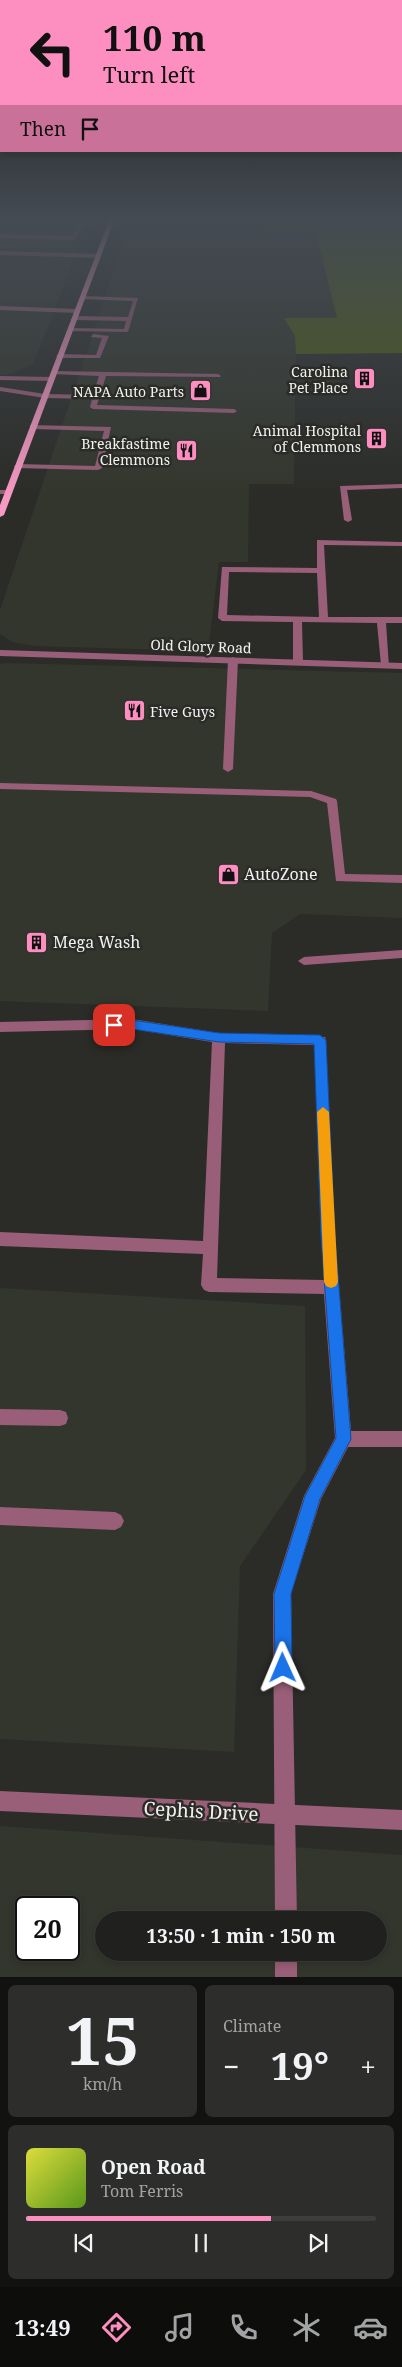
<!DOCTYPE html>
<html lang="en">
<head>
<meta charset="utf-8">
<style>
  body { margin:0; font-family:"Noto Serif",serif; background:#2d2e2b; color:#f1f3f6; height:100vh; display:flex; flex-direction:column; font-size:19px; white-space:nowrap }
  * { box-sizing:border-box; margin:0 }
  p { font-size:16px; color:#a2a3a4 }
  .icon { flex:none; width:28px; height:28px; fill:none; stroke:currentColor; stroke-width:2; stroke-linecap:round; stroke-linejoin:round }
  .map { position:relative; height:1977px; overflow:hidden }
  .sheet { display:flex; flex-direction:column; gap:8px; padding:8px; background:#121210; flex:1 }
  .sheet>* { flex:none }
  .hud { position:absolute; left:0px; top:0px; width:402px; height:152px; box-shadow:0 2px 8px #0003,0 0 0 1px #3d3e3c; background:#fd8ec0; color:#111; overflow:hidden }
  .speed { position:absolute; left:15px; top:1896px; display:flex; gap:10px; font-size:25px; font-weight:700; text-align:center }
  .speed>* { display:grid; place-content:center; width:65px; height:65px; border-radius:50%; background:#20211e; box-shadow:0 2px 8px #0003,0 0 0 1px #3d3e3c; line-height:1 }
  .speed .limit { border:2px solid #111; border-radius:8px; background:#fff; color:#111 }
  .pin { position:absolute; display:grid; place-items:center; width:42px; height:42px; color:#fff; margin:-21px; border-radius:10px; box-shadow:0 2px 8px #0006 }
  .me { position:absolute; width:55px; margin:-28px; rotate:359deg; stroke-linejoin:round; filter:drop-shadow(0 0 4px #0008) }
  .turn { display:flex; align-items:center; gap:18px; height:105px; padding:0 20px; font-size:22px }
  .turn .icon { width:65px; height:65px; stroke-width:2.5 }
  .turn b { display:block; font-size:35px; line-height:42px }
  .then { display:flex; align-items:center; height:48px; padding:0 20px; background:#0003; gap:10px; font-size:19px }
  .big { font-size:38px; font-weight:700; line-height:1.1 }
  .sheet .widget { flex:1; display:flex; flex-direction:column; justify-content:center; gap:8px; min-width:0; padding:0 18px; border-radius:8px; background:#2d2e2b }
  .sheet .dial { align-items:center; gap:0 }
  .dial b { font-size:65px; line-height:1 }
  .song { display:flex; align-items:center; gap:15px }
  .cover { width:60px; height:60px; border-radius:8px; background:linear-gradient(135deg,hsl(60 70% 55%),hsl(90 70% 35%)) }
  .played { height:5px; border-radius:2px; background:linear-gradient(90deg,#fd8ec0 70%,#3d3e3c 70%) }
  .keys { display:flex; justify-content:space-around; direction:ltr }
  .heat { display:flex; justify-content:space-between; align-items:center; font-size:28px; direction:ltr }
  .sheet .tiles { flex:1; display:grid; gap:8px; grid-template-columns:1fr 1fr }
  .widget:last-child { grid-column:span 2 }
  .trip { position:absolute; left:95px; top:1911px; width:292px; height:50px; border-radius:25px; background:#20211e; box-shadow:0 2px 8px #0003,0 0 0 1px #3d3e3c; font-weight:700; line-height:50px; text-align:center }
  .menu { display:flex; height:80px; justify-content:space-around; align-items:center; background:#0d0d0c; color:#a2a3a4 }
  .menu .icon { width:35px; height:35px }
  .menu .current { color:#fd8ec0 }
  .menu b { font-size:22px; color:#f1f3f6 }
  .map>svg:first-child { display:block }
</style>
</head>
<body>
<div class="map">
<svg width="402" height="1977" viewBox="0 0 402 1977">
  <rect width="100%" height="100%" fill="#2b2c28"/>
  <g fill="#33362c" fill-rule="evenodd">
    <polygon points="0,221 89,221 33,364 7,375 0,375"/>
    <polygon points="131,221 267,221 266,232 316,233 341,318 284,318 296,336 294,484 249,484 248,562 219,562 208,651 35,646 12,642 0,634 0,610"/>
    <polygon points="5,663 402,673 402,918 300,914 272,933 268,1011 0,1001 0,664"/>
    <polygon points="0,1288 305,1306 306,1470 240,1566 234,1752 0,1739"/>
    <path d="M0,1826L402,1855V1977H0ZM26,1908H69V1950H26ZM104,1920H379V1952H104Z"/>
  </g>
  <polygon fill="#4c5d12" points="265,221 402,221 402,353 296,354 295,336 284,318 337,318 316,233 263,232"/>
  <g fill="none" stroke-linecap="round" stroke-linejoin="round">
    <g fill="#995f78" fill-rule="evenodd">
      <polygon points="8,221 81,221 114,224 83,225 74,240 0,238 0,234 72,236 78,225"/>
      <polygon points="0,251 99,254 102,256 99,258 0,255"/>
      <polygon points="82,296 138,298 128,332 68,331 70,328 124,329 126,321 75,320 72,318 75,316 128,317 133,301 80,299"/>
      <polygon points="0,306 77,309 80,311 77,313 0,310"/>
      <polygon points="93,334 109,336 100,358 59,358 56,356 59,354 96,355 102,338 91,337"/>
      <polygon points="54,371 218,374 221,376 220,377 106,376 97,405 234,409 237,411 234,413 93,409 90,407 92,399 45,398 0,391 0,387 45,394 93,395 99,376 52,374 52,372"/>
      <polygon points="0,376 51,377 54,379 51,381 0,380"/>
      <polygon points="30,425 111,427 102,468 98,470 15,468 14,466 18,464 95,466 104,431 33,429 30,429"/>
      <polygon points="402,484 402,488 347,490 352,520 348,522 344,520 340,486"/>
      <path d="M317,540L402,542V546L324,545L328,617H402V623H386L389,667L386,668L381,665L377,623L302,622L303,662L298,665L293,662V622L222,621L218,618L222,567L317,568ZM229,572L317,573L319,617L227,615Z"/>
      <polygon points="233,657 238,660 233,769 228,772 223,769 228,660"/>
      <polygon points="0,783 311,791 336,799 337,801 345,874 402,875 402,883 336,881 327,803 310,797 0,789"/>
      <polygon points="402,950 402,958 304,965 298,961 304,957"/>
      <path d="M132,1019L219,1033L325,1037L326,1040L335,1237L351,1431H402V1447H348L321,1499L291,1594L297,1920H275L273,1594L304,1496L335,1438L324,1294L209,1292L204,1290L201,1285L203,1254L0,1246V1232L203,1241L212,1042L132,1029L0,1032V1022ZM225,1043L314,1045L324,1280L217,1278Z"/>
      <polygon points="0,1409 60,1410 66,1412 68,1418 66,1424 60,1426 0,1425"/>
      <polygon points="0,1507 115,1512 121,1515 124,1521 121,1527 115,1530 0,1525"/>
      <rect x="275" y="1952" width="22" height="25"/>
    </g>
    <g fill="#995f78" fill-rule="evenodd">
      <polygon points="0,490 9,490 13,492 9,494 0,494"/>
      <polygon points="0,650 402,663 402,669 0,656"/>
      <polygon points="0,1791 402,1810 402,1830 0,1811"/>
    </g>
    <polygon fill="#f899c3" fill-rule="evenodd" points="109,221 114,221 4,515 0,517 0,505"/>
  </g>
  <linearGradient id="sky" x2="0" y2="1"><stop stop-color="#181816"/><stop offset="0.44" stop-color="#444b53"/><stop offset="1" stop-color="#444b53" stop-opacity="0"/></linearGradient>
  <rect width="402" height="498" fill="url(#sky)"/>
  <polygon fill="#1a73e8" stroke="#114b97" points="114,1020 132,1020 219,1033 320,1035 326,1040 335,1237 351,1439 320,1499 291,1594 292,1668 290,1674 283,1677 277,1674 275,1668 274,1594 305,1496 336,1438 321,1237 314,1044 219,1042 132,1029 114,1029 108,1025"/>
  <polygon fill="#f59e0b" points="323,1107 329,1112 338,1282 336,1286 331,1288 326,1286 324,1282 317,1112"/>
  <defs>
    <symbol id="building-square" viewBox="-11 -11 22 22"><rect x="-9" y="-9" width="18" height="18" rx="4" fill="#fd8ec0" stroke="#2b2c28"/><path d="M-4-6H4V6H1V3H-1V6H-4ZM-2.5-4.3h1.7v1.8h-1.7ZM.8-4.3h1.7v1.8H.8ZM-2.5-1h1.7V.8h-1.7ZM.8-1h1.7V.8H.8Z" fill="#111"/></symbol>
    <symbol id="shop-square" viewBox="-11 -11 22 22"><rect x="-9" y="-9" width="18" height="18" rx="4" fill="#fd8ec0" stroke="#2b2c28"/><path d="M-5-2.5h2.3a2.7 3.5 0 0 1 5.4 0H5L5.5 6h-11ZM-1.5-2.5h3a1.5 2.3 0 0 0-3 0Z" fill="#111"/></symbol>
    <symbol id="restaurant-square" viewBox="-11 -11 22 22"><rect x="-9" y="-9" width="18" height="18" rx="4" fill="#fd8ec0" stroke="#2b2c28"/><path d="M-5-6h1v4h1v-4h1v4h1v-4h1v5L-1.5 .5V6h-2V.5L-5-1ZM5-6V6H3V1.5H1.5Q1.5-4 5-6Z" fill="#111"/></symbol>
  </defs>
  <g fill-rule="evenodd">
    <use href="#building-square" x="352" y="366" width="25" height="25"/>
    <use href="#shop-square" x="188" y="378" width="25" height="25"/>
    <use href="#building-square" x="364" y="426" width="25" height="25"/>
    <use href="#restaurant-square" x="174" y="438" width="25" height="25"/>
    <use href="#restaurant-square" x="122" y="698" width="25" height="25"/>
    <use href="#shop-square" x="216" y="862" width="25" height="25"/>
    <use href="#building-square" x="24" y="930" width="25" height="25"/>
  </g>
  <g text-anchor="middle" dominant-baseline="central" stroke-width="5" stroke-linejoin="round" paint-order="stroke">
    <g font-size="14" fill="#f1f2f0" stroke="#2b2c28" text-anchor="end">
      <text x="348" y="371">Carolina<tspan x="348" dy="16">Pet Place</tspan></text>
      <text x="184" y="391">NAPA Auto Parts</text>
      <text x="361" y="430">Animal Hospital<tspan x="361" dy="16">of Clemmons</tspan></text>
      <text x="170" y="443">Breakfastime<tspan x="170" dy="16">Clemmons</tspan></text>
      <text x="150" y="711" text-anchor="start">Five Guys</text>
    </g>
    <g font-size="14" fill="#f1f2f0" stroke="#2b2c28">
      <text transform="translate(201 646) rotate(2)">Old Glory Road</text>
    </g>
    <g font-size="16" fill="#f1f2f0" stroke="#2b2c28" text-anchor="start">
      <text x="244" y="874">AutoZone</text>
      <text x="53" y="942">Mega Wash</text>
    </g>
    <g font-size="19" fill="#f1f2f0" stroke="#2b2c28">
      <text transform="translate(201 1811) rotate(3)">Cephis Drive</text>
    </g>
  </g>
</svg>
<div class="speed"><div class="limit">20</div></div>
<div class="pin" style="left:114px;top:1025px;background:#d93025"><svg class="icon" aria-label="arrive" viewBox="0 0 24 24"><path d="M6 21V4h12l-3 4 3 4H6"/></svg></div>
<svg class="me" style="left:283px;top:1668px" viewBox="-20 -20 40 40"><path d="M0-17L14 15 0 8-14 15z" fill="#1a73e8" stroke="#fff" stroke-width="4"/></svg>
<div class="trip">13:50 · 1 min · 150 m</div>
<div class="hud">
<div class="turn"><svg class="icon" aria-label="left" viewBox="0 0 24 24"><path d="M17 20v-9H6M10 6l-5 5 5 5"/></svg><div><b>110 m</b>Turn left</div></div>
<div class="then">Then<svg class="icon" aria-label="arrive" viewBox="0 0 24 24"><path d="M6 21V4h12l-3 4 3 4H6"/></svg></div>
</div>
</div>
<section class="sheet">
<div class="tiles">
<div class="widget dial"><b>15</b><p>km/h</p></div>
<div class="widget"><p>Climate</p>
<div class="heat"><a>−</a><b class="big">19°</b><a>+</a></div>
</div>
<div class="widget">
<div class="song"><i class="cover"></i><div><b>Open Road</b><p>Tom Ferris</p></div></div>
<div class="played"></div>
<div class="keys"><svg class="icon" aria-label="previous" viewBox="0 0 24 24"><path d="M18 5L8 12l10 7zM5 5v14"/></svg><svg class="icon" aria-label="pause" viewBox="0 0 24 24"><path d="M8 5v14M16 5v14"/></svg><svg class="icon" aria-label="next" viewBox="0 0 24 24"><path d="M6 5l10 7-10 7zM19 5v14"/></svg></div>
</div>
</div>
</section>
<nav class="menu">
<b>13:49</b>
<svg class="icon current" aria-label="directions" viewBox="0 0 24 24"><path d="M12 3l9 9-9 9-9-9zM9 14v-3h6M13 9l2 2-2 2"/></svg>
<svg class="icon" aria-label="music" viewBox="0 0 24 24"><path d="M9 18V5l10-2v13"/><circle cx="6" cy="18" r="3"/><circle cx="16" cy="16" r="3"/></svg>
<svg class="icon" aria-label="phone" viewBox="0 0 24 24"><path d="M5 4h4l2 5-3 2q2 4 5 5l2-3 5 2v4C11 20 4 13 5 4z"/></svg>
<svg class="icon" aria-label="climate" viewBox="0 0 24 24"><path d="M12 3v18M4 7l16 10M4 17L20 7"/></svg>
<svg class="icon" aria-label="car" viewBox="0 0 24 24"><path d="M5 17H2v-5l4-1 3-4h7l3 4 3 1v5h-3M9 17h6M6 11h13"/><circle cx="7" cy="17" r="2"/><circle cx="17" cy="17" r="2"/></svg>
</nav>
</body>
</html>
